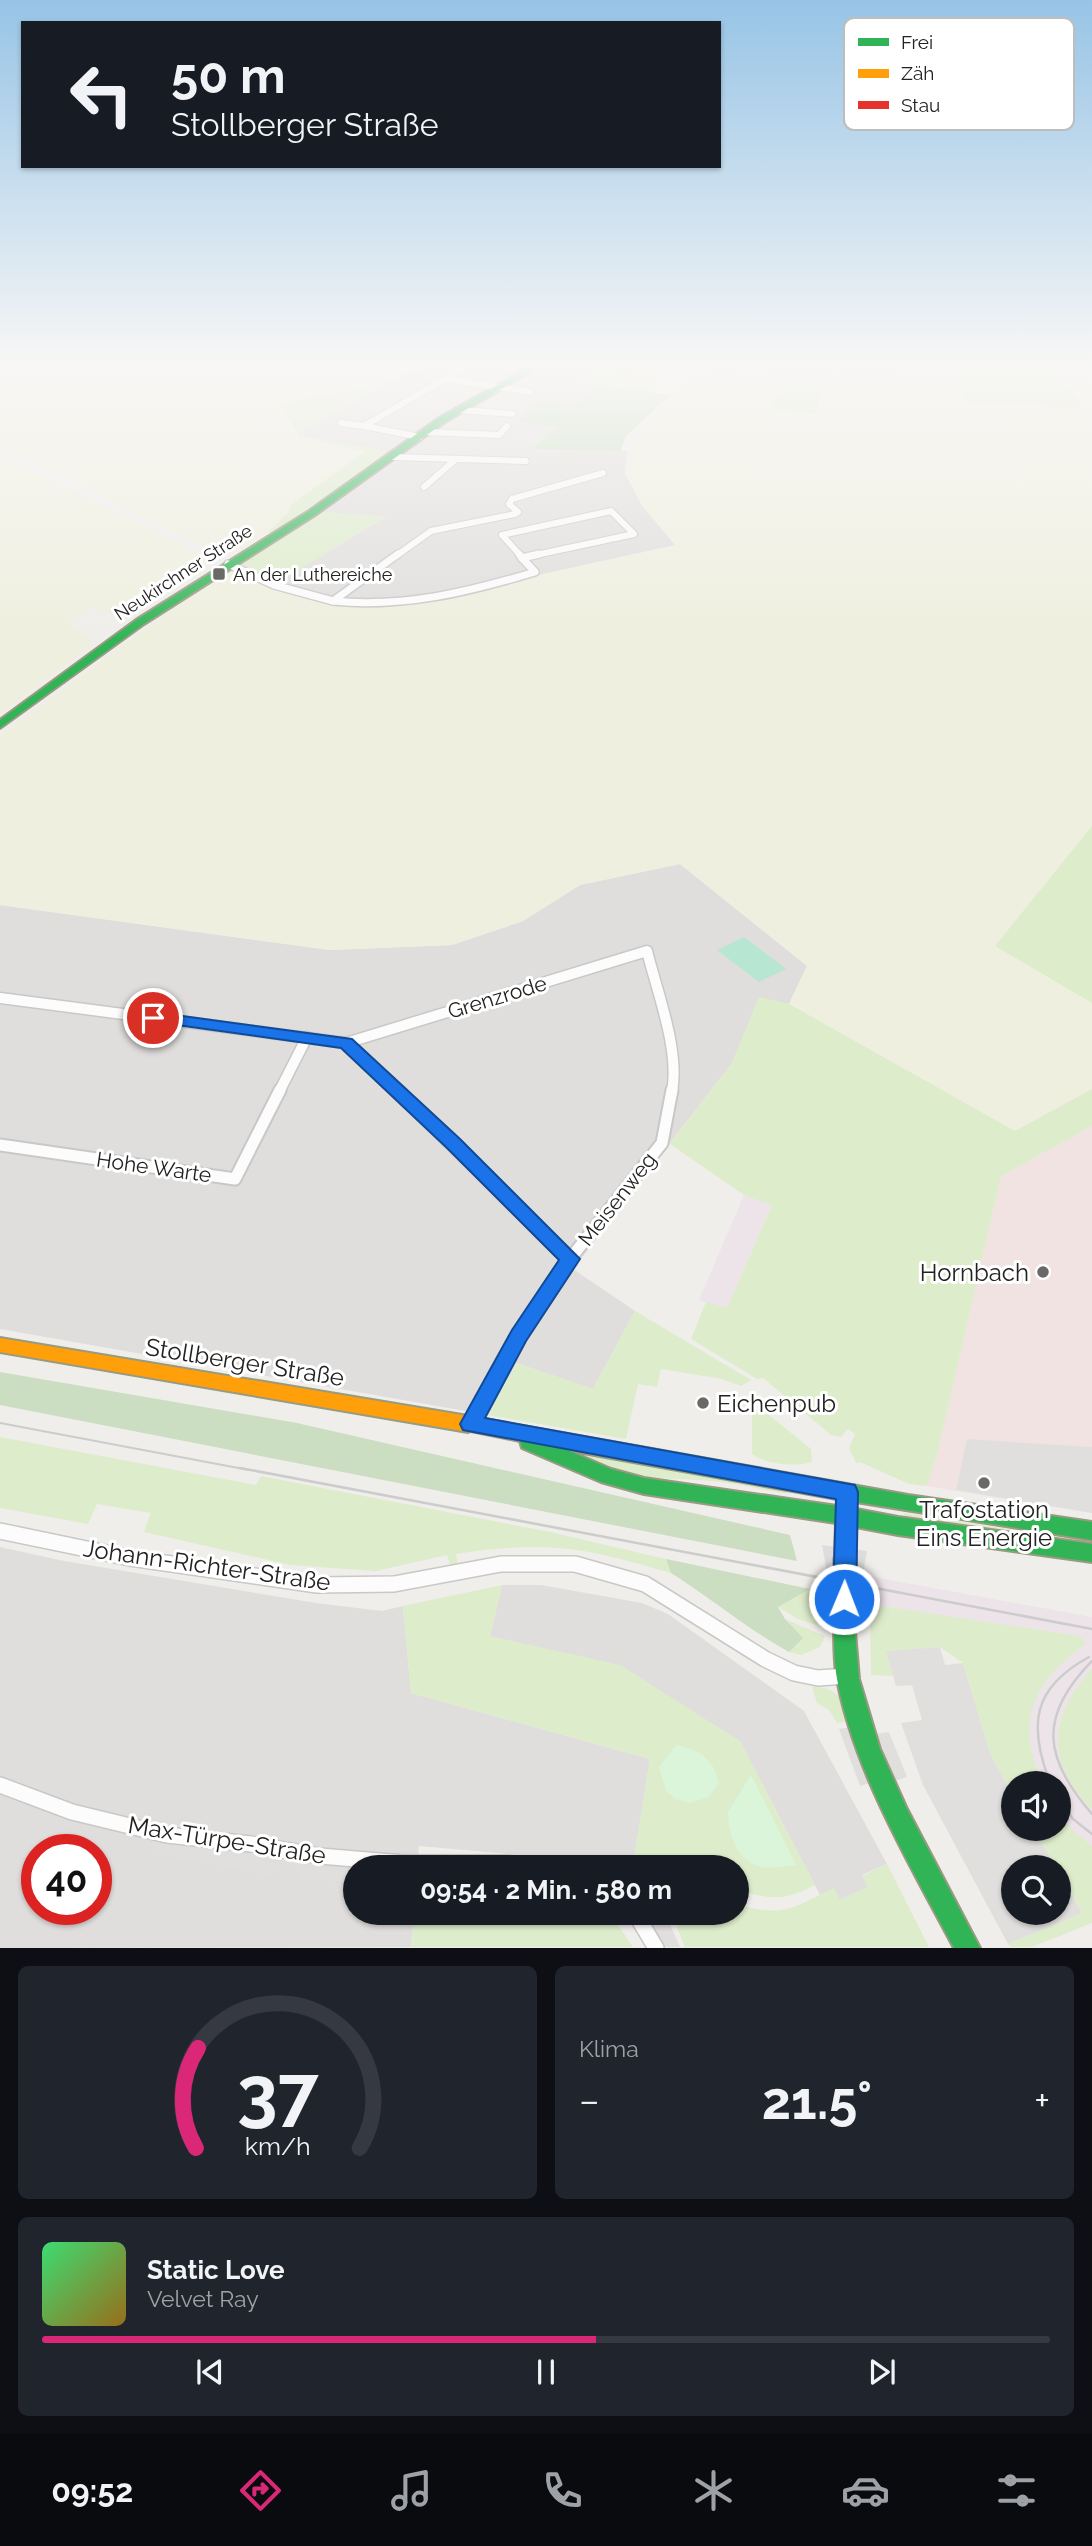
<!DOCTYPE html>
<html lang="de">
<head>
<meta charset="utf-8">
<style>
  body { margin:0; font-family:Raleway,sans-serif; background:#20242c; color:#f1f3f6; height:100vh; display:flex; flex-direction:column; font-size:26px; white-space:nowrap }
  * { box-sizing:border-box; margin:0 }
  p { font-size:23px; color:#9ea1a6 }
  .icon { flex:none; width:38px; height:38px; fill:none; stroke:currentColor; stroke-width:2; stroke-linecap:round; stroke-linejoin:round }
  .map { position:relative; height:1948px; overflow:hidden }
  .drawer { display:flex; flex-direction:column; gap:18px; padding:18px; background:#0d0f14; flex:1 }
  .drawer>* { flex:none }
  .guide { position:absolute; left:21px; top:21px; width:700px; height:147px; border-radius:0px; box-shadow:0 2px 5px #0004; background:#171b24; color:#f1f3f6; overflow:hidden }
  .controls { position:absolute; left:1001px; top:1771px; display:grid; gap:14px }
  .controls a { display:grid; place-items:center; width:70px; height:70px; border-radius:50%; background:#171b24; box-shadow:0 2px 5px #0004; font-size:35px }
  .speed { position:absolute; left:21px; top:1834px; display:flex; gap:14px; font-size:35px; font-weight:700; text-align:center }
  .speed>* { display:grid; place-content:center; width:91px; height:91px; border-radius:50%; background:#171b24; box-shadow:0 2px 5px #0004; line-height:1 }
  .speed .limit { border:10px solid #d22; background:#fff; color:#111 }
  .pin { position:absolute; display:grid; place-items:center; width:60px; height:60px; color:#fff; margin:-30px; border:4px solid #fff; border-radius:50%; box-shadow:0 2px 7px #0007 }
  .me { position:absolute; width:77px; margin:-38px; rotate:1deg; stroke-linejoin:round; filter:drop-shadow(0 0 5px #0008) }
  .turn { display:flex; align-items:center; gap:24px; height:147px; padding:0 35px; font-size:32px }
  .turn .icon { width:91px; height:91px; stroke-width:2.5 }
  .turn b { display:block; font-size:49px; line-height:60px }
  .big { font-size:52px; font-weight:700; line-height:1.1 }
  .drawer .widget { flex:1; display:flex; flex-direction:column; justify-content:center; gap:10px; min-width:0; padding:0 24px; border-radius:10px; background:#20242c }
  .drawer .dial { align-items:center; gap:0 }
  .dial svg { height:182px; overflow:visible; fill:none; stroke:#363941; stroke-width:7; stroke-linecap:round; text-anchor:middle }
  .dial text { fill:#f1f3f6; stroke:none }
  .song { display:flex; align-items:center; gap:21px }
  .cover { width:84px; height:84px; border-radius:10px; background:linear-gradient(135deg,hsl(140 70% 55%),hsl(40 70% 35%)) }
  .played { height:7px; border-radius:4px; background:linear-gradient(90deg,#db2777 55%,#363941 55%) }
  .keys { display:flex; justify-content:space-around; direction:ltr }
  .heat { display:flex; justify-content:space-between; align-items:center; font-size:38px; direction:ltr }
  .drawer .tiles { flex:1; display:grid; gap:18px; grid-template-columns:1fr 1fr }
  .widget:last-child { grid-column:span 2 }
  .trip { position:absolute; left:343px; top:1855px; width:406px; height:70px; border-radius:35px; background:#171b24; box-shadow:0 2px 5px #0004; font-weight:700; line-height:70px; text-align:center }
  .tab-bar { display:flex; height:112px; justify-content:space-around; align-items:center; background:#090b0e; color:#9ea1a6 }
  .tab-bar .icon { width:49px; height:49px }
  .tab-bar .on { color:#db2777 }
  .tab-bar b { font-size:32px; color:#f1f3f6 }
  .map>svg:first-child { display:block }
</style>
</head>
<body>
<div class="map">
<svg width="1092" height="1948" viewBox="0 0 1092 1948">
  <rect width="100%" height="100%" fill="#f0eeeb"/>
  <g fill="#dfdedc" fill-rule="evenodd">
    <polygon points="427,368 950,368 899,371 894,378 826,373 823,384 784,381 786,377 741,370 735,376 697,371 670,395 652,393 662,379 582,383 592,389 575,406 537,402 558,427 534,449 628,451 625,473 642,506 675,545 534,576 455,598 417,605 379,608 345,606 314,601 268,588 385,517 317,512 400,455 317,439 304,436 304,430 406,372 417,374"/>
    <polygon points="680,864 807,966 789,1004 759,998 732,1063 573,1269 635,1311 593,1389 516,1363 488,1415 0,1329 0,905 330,950 452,945 523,921 580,885"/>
    <path d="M0,1547L64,1561L316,1603L382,1611L403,1606L411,1693L650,1759L633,1865L419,1846L417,1867H355V1913H414L411,1947L0,1948ZM37,1850H96V1909H37Z"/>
    <polygon points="502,1585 541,1585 642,1603 668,1614 804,1711 887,1864 862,1875 868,1887 840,1900 834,1889 820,1895 740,1741 490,1636"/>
  </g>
  <polygon fill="#f1e3e1" points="1092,1126 1092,1513 927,1486 938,1451 1001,1176"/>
  <g fill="#ede4e9">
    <polygon points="744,1195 772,1204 727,1309 699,1300"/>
    <polygon points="863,1575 1092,1617 1092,1905 1059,1829 1059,1783 1026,1783 987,1623 862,1603"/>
  </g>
  <polygon fill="#f8f7e8" points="634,368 700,368 670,395 652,393 662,379 628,374"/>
  <g fill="#efefdf">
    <polygon points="0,368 411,368 352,390 279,404 300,437 366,451 290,506 289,512 267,533 230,556 199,545 36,464 0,450"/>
    <polygon points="957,368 963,401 1083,409 1055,368 1092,368 1092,826 995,946 1092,1003 1092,1089 1015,1131 789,1004 807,966 680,864 580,885 523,921 452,945 330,950 0,905 0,735 228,569 268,588 314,601 379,608 455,598 534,576 668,548 675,544 671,537 642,506 625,473 628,451 657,414 702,372 734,376 741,370 786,377 784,381 815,414 826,372 894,378 899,371"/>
    <polygon points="0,458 45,476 193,550 208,563 204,571 167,588 155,602 131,616 117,616 92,608 68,622 91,639 91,646 0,715"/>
  </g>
  <g fill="#ddeccb">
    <polygon points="411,368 427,368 417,374 405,372 304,430 304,436 391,452 273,532 267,533 289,512 290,506 365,451 300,437 279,404 352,390"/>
    <polygon points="957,368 1055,368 1084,409 963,401"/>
    <polygon points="597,370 663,379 652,393 581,383"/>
    <polygon points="784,381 823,384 816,414 771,411"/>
    <polygon points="317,512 386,516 277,584 237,564"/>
    <polygon points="1092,826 1092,1003 995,946"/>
    <polygon points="759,997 789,1004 1015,1131 1092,1089 1092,1126 1001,1176 938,1451 927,1486 909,1484 860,1462 856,1463 849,1448 855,1434 848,1429 841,1437 831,1435 763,1378 757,1379 691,1339 706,1302 727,1308 772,1205 744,1195 670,1144 732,1063"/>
    <polygon points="635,1311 751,1380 741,1386 722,1379 661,1369 657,1387 638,1384 626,1439 488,1415 516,1363 593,1389"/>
    <path d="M763,1410L811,1449L812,1462C797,1467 765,1465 752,1454V1414Z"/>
    <path d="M0,1437L256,1485L261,1476L550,1532L666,1559L671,1573C635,1563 597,1551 559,1548C525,1545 490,1549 456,1554L458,1566L451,1568L447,1555L376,1571L290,1565L144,1532L151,1513L97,1504L88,1524L0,1508Z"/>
    <path d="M578,1450L666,1468L788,1486L787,1494C759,1489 730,1482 701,1480C652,1478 621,1479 576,1452Z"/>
    <polygon points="904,1513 1021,1531 1092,1537 1092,1543 1039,1540 904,1519"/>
    <path d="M502,1585L490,1636L620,1665L740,1741L815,1885C783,1902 771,1899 737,1890V1867H654L633,1865L650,1759L411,1693L403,1606Z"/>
    <polygon points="810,1589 826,1592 825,1628 798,1619 778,1607"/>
    <path d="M870,1604L1079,1636L1086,1643C1032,1685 1015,1718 1042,1783H1013V1795L991,1756L963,1663L940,1647L887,1651L893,1676L871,1675Z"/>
    <polygon points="785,1619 825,1636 820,1647 801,1655 789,1652 802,1638"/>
    <path d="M1092,1669V1809C1044,1761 1049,1717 1092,1669Z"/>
    <path d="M812,1687C836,1686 844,1699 851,1721L837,1723L829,1710L817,1703Z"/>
    <polygon points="1059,1811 1071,1829 1092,1846 1092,1923 1032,1947 1011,1947 1008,1944 1082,1913 1059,1873 1059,1867 1056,1867 1033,1829 1059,1829"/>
    <path d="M887,1864L929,1947H685L671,1913H737V1904C784,1918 792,1908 834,1888L840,1900L868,1887L862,1876Z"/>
    <polygon points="414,1913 605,1913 614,1919 633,1947 411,1947"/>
  </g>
  <g fill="#cbdec1">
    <polygon points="581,383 670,395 626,436 620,451 532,449 557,427 517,421 537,402 575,406 592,389"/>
    <polygon points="0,1372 297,1423 790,1535 797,1561 0,1405"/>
    <path d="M666,1559L810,1589L778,1607L785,1619L803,1638L789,1652C747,1629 711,1598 671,1573Z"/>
  </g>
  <g fill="#daf5da">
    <path d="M676,1745C702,1751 712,1757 719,1783L709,1797L690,1803L675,1799L666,1791L659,1767Z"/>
    <path d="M751,1775L796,1865C785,1866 771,1869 761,1867C735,1860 729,1834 728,1812Z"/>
  </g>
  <polygon fill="#b7e6d2" points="744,937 786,969 759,982 717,950"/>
  <g fill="#e0dfde">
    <polygon points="967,1439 1092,1447 1092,1513 956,1490"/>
    <polygon points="940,1647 945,1665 963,1663 991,1756 1013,1795 1013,1829 1033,1829 1056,1867 1013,1867 1013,1913 1059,1913 1059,1873 1082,1913 1008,1944 923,1785 901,1723 922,1720 912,1685 896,1686 886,1651"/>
    <polygon points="852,1727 874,1782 860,1786 839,1729"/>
    <polygon points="889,1732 907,1777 894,1781 875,1734"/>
    <polygon points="157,1841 275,1863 272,1876 153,1853"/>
    <polygon points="300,1868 355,1871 355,1882 298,1879"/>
    <polygon points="666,1915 680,1947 661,1947 651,1921"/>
  </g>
  <polygon fill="#dedddd" points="822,1545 867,1551 861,1585 862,1632 826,1628 828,1579"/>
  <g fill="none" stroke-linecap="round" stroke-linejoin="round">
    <defs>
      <g id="street-far4">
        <polyline points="447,379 530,392"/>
        <polyline points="460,410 512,414"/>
        <polyline points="341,423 364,426"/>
        <polyline points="426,432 499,435 507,426"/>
        <polyline points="420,437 364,426 464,368"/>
        <polyline points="393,457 526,461"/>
        <polyline points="424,487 455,460"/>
        <polyline points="396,556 431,531 515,514 518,512 509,504 512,499 603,473"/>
        <polyline points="521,556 502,535 611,511 634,534 531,556"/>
      </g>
      <g id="street-far3">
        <polyline points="519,554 522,558"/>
        <polyline points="522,558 539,554"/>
        <polyline points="228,564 274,585 333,601 398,554"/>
        <path d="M333,601C404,608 468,592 535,572L522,558"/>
      </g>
      <g id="street-far2">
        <polyline points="0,998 346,1043 398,1092"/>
        <path d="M346,1043L647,951C657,992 680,1050 672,1092"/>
        <polyline points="279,1092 307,1037"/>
      </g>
      <g id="street-far1">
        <polyline points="396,1090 570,1259"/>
        <polyline points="0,1145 235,1179 280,1090"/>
        <polyline points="471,1424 519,1335 570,1259 662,1143 672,1090"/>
      </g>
      <g id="street">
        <polyline points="0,1531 130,1558 317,1585 394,1584 501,1564 575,1564 645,1584 765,1659 794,1673 818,1678 847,1676"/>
        <polyline points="0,1785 72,1812 167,1835 251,1844 320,1856 403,1863 507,1863 543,1867"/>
        <polyline points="635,1913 656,1948"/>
      </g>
      <g id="fast">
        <polygon points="527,368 537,368 445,422 315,515 144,624 0,728 0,720 136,620 309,511 439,418"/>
        <path d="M468,1416L908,1495L1092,1522V1540L856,1502V1509L898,1517L1092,1544V1562L898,1535L856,1527L855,1557L852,1563L845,1566L838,1563L835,1557L836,1523L644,1494L601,1482L522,1448L520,1441L461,1429L459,1424L461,1419ZM567,1450L837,1499V1506L644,1478L611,1469Z"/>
        <path d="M844,1610L851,1613L854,1620L859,1679L880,1749L907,1809L980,1948H954C910,1865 851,1766 836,1673C834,1656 834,1638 834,1620L837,1613Z"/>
      </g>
      <polygon id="slow" points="0,1338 468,1416 475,1419 477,1424 475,1429 468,1432 0,1352"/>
    </defs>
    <use href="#street-far4" stroke="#c9c8c7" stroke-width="8"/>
    <use href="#street-far3" stroke="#c9c8c7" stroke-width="10"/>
    <use href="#street-far2" stroke="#c9c8c7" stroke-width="13"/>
    <use href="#street-far1" stroke="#c9c8c7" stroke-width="15"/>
    <use href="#street" stroke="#c9c8c7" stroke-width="18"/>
    <use href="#fast" stroke="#999a82" stroke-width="4"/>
    <use href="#slow" stroke="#999a82" stroke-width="4"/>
    <use href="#street-far4" stroke="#fdfcfc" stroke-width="6"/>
    <use href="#street-far3" stroke="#fdfcfc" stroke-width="7"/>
    <use href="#street-far2" stroke="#fdfcfc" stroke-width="10"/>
    <use href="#street-far1" stroke="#fdfcfc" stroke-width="11"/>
    <use href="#street" stroke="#fdfcfc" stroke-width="15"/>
    <use href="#fast" fill="#30b455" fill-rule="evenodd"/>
    <use href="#slow" fill="#ff9f0a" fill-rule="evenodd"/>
    <polyline stroke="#ccc" stroke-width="2" points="0,1423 249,1470"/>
    <g stroke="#ccc" stroke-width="2.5">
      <polyline points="240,1468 1092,1629"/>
      <path d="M1092,1661C1038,1716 1043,1758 1092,1814"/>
      <path d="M1050,1783C1028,1725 1032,1688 1089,1657"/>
      <polyline points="1059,1799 1073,1819 1092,1834"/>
    </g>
    <defs>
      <polyline id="jam-bridge" points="844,1620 845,1557"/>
    </defs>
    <use href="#jam-bridge" stroke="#999a82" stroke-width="25" stroke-linecap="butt"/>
    <use href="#jam-bridge" stroke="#e5322d" stroke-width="22"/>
  </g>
  <linearGradient id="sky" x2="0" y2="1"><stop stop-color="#97c4e6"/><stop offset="0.57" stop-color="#f8f7f6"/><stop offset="1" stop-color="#f8f7f6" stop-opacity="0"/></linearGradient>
  <rect width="1092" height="641" fill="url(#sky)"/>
  <polygon fill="#1a73e8" stroke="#114b97" stroke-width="2" points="153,1012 352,1039 460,1139 580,1259 526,1341 485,1418 855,1485 858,1492 856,1599 853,1607 844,1610 836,1607 833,1599 836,1499 463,1430 460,1424 512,1330 559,1260 447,1148 341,1048 148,1021 145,1018"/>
  <g fill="#6a6968" stroke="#fff" stroke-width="2.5">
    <rect x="212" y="567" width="14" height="14" rx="3.5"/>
    <circle cx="1043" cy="1272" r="7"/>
    <circle cx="703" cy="1403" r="7"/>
    <circle cx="984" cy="1483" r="7"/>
  </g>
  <g text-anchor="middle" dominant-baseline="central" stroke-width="6" stroke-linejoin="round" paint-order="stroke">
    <g font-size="18" fill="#222" stroke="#fff">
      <text transform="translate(183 572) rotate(-33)">Neukirchner Straße</text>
    </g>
    <g font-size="18" fill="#222" stroke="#fff" text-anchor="start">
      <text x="233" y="574">An der Luthereiche</text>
    </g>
    <g font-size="21" fill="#222" stroke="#fff">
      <text transform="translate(497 997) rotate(-17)">Grenzrode</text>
      <text transform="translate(154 1167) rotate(8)">Hohe Warte</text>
      <text transform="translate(617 1199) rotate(-52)">Meisenweg</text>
    </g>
    <g font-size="24" fill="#222" stroke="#fff" text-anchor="end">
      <text x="1029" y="1272">Hornbach</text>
      <text x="717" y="1403" text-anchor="start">Eichenpub</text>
      <text x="984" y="1509" text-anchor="middle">Trafostation<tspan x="984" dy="28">Eins Energie</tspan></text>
    </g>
    <g font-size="24" fill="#222" stroke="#fff">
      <text transform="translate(245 1362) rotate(9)">Stollberger Straße</text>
      <text transform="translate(207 1565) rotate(8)">Johann-Richter-Straße</text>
      <text transform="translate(227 1840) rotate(9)">Max-Türpe-Straße</text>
    </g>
  </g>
  <rect x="844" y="18" width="230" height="112" rx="10" fill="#fff" stroke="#bdbdbd" stroke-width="2"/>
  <rect x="858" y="38" width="31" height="8" fill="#30b455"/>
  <rect x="858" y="69" width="31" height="9" fill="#ff9f0a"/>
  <rect x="858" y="101" width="31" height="8" fill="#e5322d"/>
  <g font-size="19" fill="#222">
    <text x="901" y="49">Frei</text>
    <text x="901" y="80">Zäh</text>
    <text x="901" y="112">Stau</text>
  </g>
</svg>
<div class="controls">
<a><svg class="icon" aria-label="sound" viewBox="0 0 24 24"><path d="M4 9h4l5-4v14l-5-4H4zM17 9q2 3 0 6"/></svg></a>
<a><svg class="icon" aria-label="search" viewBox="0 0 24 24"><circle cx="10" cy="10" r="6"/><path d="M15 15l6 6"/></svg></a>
</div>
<div class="speed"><div class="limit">40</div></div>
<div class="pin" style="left:153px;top:1018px;background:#d93025"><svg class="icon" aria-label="arrive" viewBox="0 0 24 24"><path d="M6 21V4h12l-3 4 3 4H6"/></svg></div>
<svg class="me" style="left:844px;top:1599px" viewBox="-20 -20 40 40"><circle r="17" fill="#1a73e8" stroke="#fff" stroke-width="3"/><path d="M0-11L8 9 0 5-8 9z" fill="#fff"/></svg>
<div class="trip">09:54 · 2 Min. · 580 m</div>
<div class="guide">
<div class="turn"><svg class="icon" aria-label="left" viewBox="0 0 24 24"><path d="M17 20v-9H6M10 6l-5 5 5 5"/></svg><div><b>50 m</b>Stollberger Straße</div></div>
</div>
</div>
<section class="drawer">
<div class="tiles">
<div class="widget dial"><svg viewBox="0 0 100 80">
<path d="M14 69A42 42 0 1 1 86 69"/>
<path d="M14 69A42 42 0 0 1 15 25" stroke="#db2777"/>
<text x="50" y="56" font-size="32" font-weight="700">37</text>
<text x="50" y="72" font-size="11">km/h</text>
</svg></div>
<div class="widget"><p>Klima</p>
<div class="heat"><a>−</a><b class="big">21.5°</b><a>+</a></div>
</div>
<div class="widget">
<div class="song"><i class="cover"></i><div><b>Static Love</b><p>Velvet Ray</p></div></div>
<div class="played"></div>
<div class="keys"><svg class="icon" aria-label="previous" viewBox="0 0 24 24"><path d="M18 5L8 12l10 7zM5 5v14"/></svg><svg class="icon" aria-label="pause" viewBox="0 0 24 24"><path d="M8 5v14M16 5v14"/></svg><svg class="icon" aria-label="next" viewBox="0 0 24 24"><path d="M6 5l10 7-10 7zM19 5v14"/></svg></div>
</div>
</div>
</section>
<nav class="tab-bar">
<b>09:52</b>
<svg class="icon on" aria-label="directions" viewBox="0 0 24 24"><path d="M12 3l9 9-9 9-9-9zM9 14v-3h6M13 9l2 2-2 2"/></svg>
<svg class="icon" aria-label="music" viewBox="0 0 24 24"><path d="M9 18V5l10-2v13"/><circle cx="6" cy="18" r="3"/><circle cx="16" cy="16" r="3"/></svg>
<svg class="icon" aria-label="phone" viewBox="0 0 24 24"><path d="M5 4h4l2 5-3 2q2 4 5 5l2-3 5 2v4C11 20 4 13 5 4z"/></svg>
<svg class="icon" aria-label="climate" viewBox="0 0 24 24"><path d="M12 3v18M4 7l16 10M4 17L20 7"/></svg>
<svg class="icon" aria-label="car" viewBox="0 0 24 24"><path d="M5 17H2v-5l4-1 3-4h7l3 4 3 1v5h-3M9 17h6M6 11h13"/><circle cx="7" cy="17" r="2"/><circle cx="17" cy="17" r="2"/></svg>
<svg class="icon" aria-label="filters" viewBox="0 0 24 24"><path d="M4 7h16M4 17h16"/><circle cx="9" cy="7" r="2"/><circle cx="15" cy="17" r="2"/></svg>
</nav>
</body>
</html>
